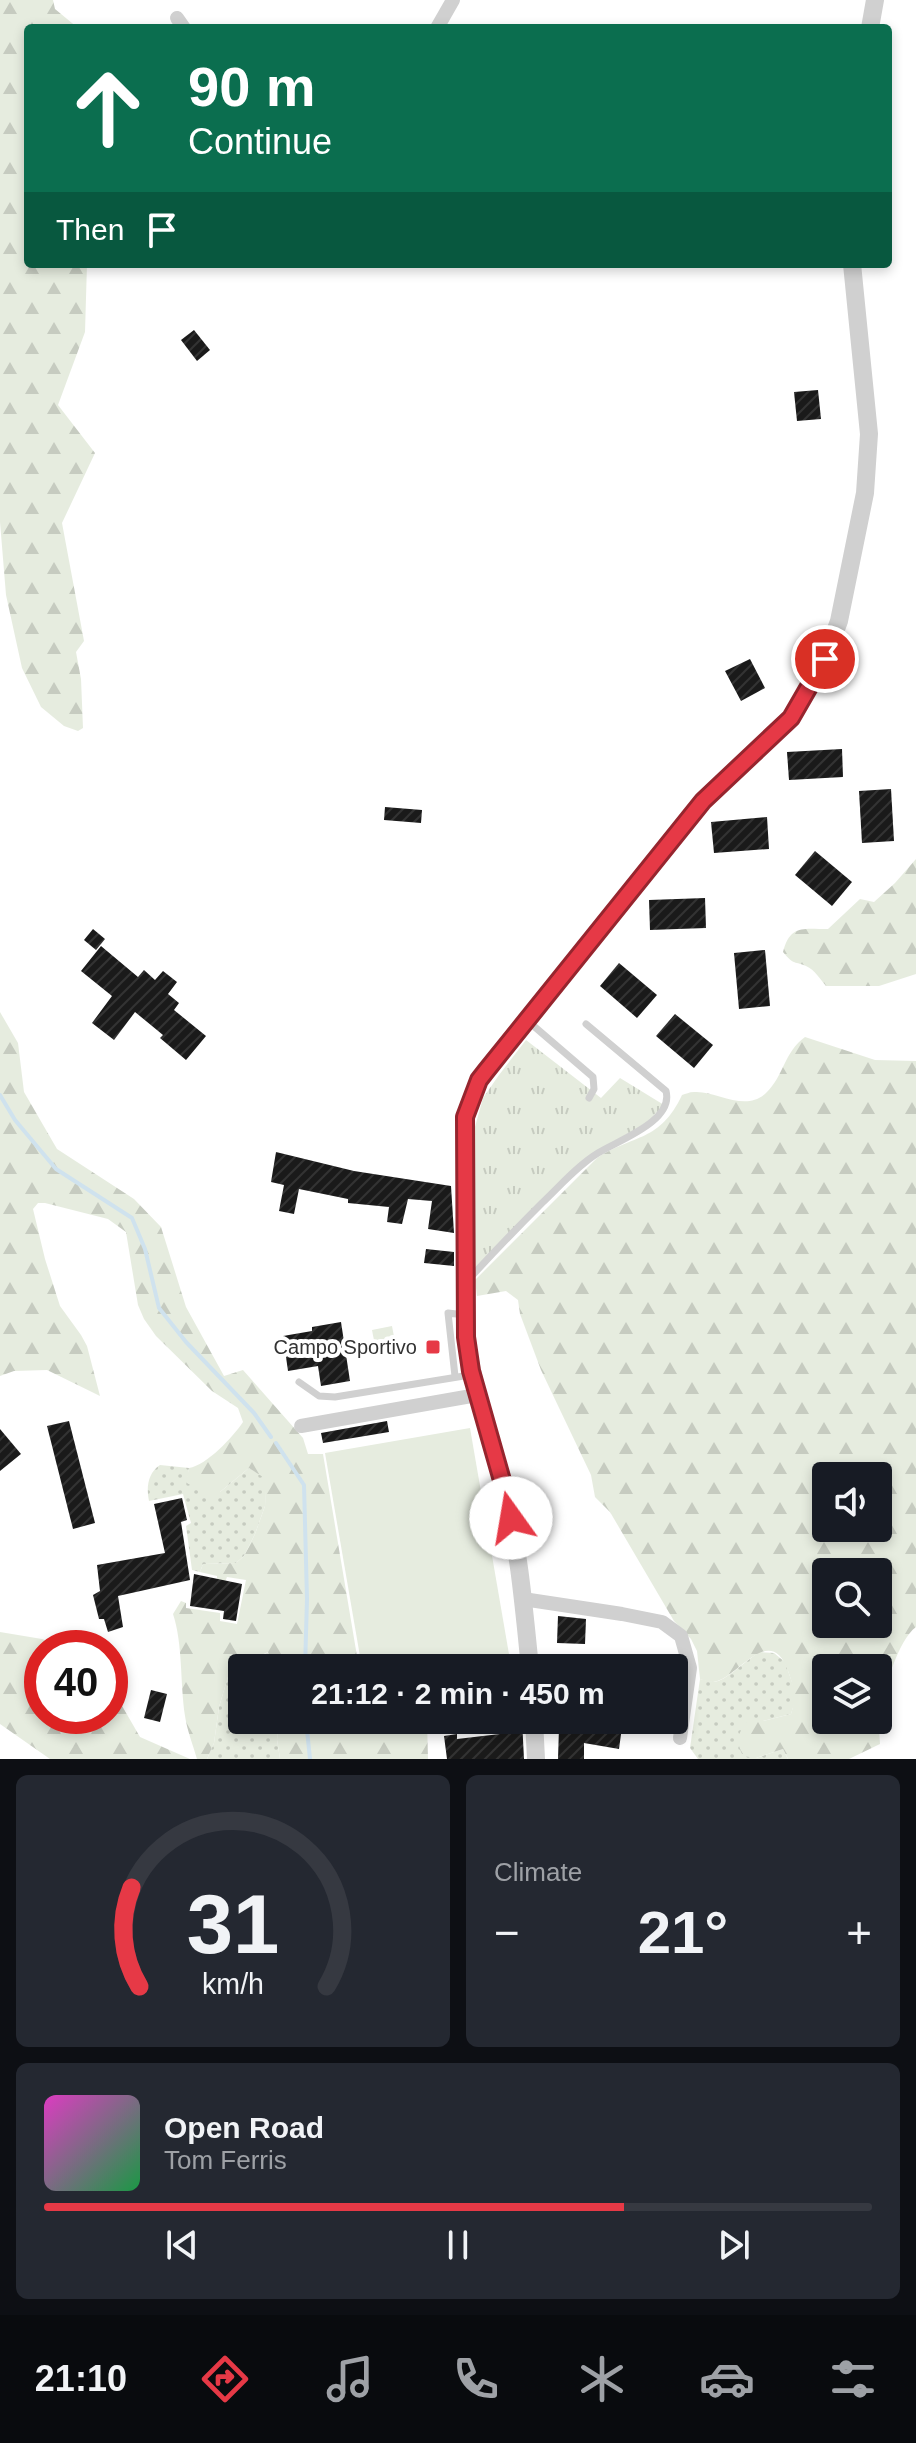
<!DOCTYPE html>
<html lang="en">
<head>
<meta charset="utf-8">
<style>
  body { margin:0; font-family:Helvetica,sans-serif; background:#242831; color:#f1f3f6; height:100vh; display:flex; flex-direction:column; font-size:30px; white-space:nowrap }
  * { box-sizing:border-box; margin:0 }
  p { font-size:26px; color:#9ea1a6 }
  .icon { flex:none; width:44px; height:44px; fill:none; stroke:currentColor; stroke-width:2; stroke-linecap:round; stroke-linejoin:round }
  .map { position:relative; height:1759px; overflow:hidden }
  .drawer { display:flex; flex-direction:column; gap:16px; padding:16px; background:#0d0f14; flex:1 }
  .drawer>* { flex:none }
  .banner { position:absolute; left:24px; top:24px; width:868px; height:244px; border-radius:8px; box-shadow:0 4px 12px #0003; background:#0b6e4f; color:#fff; overflow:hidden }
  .tools { position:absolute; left:812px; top:1462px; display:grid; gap:16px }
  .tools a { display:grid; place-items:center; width:80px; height:80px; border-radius:8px; background:#171b24; box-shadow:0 4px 12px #0003; font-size:40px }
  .speed { position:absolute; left:24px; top:1630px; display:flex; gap:16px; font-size:40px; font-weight:700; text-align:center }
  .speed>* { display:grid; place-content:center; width:104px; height:104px; border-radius:50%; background:#171b24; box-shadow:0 4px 12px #0003; line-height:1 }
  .speed .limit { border:12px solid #d22; background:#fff; color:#111 }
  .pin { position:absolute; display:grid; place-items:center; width:68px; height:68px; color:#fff; margin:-34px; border:4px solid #fff; border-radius:50%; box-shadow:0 2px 8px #0007 }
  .me { position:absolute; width:88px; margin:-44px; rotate:347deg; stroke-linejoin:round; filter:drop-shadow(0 0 6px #0008) }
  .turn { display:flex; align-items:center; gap:28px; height:168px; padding:0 32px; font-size:36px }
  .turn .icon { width:104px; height:104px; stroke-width:2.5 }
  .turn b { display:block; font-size:56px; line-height:68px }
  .then { display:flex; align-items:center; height:76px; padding:0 32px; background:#0003; gap:16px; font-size:30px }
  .big { font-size:60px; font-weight:700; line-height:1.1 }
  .drawer .tile { flex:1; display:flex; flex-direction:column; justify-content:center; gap:12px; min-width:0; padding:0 28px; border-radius:12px; background:#242831 }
  .drawer .dial { align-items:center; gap:0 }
  .dial svg { height:208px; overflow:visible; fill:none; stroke:#363941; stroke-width:7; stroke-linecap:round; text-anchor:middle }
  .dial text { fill:#f1f3f6; stroke:none }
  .song { display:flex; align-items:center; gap:24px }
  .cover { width:96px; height:96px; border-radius:12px; background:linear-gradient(135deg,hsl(310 70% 55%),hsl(140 70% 35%)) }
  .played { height:8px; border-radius:4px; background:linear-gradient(90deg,#e63946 70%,#363941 70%) }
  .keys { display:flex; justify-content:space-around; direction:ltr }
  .heat { display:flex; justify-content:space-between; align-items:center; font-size:44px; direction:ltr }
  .drawer .tiles { flex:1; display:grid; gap:16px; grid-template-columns:1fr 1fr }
  .tile:last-child { grid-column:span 2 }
  .trip { position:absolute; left:228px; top:1654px; width:460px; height:80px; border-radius:8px; background:#171b24; box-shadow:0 4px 12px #0003; font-weight:700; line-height:80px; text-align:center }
  .tabs { display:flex; height:128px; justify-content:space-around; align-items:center; background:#090b0e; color:#9ea1a6 }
  .tabs .icon { width:56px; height:56px }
  .tabs .current { color:#e63946 }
  .tabs b { font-size:36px; color:#f1f3f6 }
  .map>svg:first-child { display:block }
</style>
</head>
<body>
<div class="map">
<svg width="916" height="1759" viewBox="0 0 916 1759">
  <defs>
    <pattern id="grass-dots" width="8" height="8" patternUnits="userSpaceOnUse" patternTransform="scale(2)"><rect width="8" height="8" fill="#e6ecdf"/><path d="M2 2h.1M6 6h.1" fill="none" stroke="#c6cbc0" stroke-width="1.8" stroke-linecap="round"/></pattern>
    <pattern id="forest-firs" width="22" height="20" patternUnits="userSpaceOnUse" patternTransform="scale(2)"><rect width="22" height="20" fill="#e6ecdf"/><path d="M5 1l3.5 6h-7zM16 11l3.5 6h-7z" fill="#c6cbc0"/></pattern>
    <pattern id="park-tufts" width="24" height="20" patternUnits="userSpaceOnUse" patternTransform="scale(2)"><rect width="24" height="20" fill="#e6ecdf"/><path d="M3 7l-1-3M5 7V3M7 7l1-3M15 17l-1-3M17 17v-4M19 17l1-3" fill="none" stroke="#c6cbc0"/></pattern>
    <pattern id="building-hatch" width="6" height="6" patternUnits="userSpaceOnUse" patternTransform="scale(2)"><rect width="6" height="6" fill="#1a1a1a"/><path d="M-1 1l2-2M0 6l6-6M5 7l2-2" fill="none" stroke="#333"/></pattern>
  </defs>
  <rect width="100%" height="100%" fill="#fff"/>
  <g fill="url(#grass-dots)">
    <path d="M160,1465L189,1468L187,1483L220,1492L249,1468L267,1478L265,1506L255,1534L244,1556L236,1563L203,1564L200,1572L192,1570L186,1526L191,1523L183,1494L149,1501C146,1487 148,1473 160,1465Z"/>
    <polygon points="269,1652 276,1668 242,1668 242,1720 280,1720 277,1739 280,1759 207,1759 214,1743 219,1707 230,1670"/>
    <path d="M760,1652L774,1653L785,1662L794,1688L795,1701L791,1714L763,1721L756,1758L783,1749L788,1759H698L690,1748L700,1679C702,1679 712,1682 714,1682C726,1681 747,1659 760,1652Z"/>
  </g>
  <g fill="url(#forest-firs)" fill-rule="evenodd">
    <polygon points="0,0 53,0 55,9 78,28 28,28 28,264 87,264 85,332 58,405 95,453 62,523 84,641 76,652 81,679 83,728 78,731 64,726 41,707 22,668 6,595 0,522"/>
    <path d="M916,859V974L879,986H826C820,979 815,970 806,966C792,960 795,966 783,952C790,924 804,929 828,929L860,899L874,902L895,883Z"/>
    <path d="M0,1012L18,1043L24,1092L57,1149L134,1199L161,1227L186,1307L224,1376L243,1370L303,1438L308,1454H323L359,1668H276L268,1652L230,1670L219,1707L214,1743L207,1759H197C193,1745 187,1730 185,1716C180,1683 183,1644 173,1614L181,1601L186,1603V1608L220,1613V1621L237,1624L246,1580L227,1577L225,1582L217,1581V1576L200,1572L203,1564L236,1563L244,1556L255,1534L265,1506L266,1479L249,1468L220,1492L207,1497L186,1482L189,1468C207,1465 233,1437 243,1422L238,1408L212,1391L156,1336L144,1319L138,1305L126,1232L108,1219L45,1203H38L33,1209L45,1259L60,1306L81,1335L87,1346L100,1396L47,1370L14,1371L0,1376Z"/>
    <path d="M805,1037L875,1060L916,1061V1627C898,1640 885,1689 878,1711V1668H826V1720H878V1716L880,1744L849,1759H788L783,1749L756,1758L743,1756C735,1740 738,1732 749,1719L763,1721L791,1714C796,1698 794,1687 788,1671C770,1620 736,1681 713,1682C708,1682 704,1680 700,1679L697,1651L691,1639L674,1621L610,1512L595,1497L591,1475L541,1370L520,1314L518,1300L506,1291L477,1296L475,1280L597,1158C634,1134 660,1142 682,1095C686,1094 689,1092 694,1092C716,1090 745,1113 766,1093C784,1076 784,1052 805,1037ZM826,1476H878V1528H826ZM826,1572H878V1624H826Z"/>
    <polygon points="0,1632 42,1639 68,1648 42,1648 42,1716 110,1716 110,1685 140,1737 190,1759 50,1759 0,1724"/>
    <polygon points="280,1720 427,1720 428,1759 280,1759 277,1739"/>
  </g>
  <polygon fill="url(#park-tufts)" points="526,1040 601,1098 620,1078 664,1105 645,1125 592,1154 474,1269 473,1134 483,1098 499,1075"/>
  <g fill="#e6ecdf">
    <polygon points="392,1326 397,1353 377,1356 372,1330"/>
    <polygon points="470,1428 510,1660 462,1668 362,1668 325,1453"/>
  </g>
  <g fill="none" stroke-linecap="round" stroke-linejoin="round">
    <g stroke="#cfe2ee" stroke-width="4">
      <polyline points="0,1095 15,1120 56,1169 132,1218 145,1249 159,1308 186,1342 254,1413 271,1437"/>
      <polyline points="276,1443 304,1485 307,1599 305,1668"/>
      <polyline points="306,1720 310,1759"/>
    </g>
  </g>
  <g fill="url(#building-hatch)">
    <polygon points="194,330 210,350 197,361 181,340"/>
    <polygon points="818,390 821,419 797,421 794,392"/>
    <polygon points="750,659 765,688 741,701 725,671"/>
    <polygon points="842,749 843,777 789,780 787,752"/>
    <polygon points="891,789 894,841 862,843 859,791"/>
    <polygon points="385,807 422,810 421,823 384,820"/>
    <polygon points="767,817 769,849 714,853 711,822"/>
    <polygon points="815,851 852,882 832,906 795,875"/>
    <polygon points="705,898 706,928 650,930 649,900"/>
    <polygon points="93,929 105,939 96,950 84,940"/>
    <polygon points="101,946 138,977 144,970 155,980 163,971 177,982 168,994 179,1003 174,1010 206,1036 186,1060 160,1038 163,1035 135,1012 114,1040 92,1023 112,996 81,971"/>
    <polygon points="765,950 770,1006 739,1009 734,953"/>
    <polygon points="619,963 657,995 637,1018 600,986"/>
    <polygon points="675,1014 713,1045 694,1068 656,1036"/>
    <polygon points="276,1152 354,1171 451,1186 454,1233 428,1229 432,1201 408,1199 402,1224 387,1222 389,1207 348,1203 348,1199 299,1189 294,1214 279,1211 284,1185 271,1182"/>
    <polygon points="426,1249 454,1252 454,1266 424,1263"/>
    <polygon points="341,1322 350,1381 321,1386 318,1366 288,1371 283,1336 312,1331 312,1327"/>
    <polygon points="69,1421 95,1523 73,1529 47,1426"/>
    <polygon points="387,1421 389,1432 323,1443 321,1433"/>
    <polygon points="0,1429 21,1454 0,1471"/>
    <polygon points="182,1498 187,1520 181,1522 190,1580 118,1596 123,1627 108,1632 104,1619 99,1619 93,1595 100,1591 97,1565 165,1553 154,1504"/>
    <polygon points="194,1574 242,1584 236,1621 223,1619 224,1611 190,1606"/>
    <polygon points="558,1616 586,1619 585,1644 557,1643"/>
    <polygon points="151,1690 167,1694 160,1722 144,1718"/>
    <polygon points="498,1720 522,1720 524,1759 447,1759 444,1736 457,1734 457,1739 500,1734"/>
    <polygon points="596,1723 622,1727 619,1749 584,1743 584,1759 558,1759 559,1727 596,1727"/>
  </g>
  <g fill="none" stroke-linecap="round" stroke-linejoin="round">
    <g stroke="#d0d0d0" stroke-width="7">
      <polyline points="529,1022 593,1077 594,1089 589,1098"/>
      <path d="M469,1279C493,1253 517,1228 542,1203C560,1186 577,1166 598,1153C619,1140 674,1121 666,1091L586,1024"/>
      <polyline points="455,1376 448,1313 465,1315"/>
      <polyline points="299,1382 319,1396 335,1397 470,1375"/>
    </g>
    <g stroke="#d0d0d0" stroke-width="14">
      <polyline points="177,18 184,28"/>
      <polyline points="437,28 453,0"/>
      <polyline points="301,1426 477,1395"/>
      <polyline points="523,1599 622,1614 662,1622 681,1636 690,1668 680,1738"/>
    </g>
    <g stroke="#d0d0d0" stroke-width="18">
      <polyline points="870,28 875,0"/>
      <path d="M530,1668C524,1609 519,1549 505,1492C492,1439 473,1390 466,1337L465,1117L479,1080L486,1071L703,801L791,718L825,659L839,621L865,493L869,434L852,264"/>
      <polyline points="534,1720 536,1759"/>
    </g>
  </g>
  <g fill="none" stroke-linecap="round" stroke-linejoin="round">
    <defs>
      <polyline id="route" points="511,1518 505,1491 471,1371 466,1337 465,1117 479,1080 486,1071 703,801 791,718 825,659"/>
    </defs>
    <use href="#route" stroke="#96252e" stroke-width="20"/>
    <use href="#route" stroke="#e63946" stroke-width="14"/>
  </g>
  <rect fill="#e63946" stroke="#fff" stroke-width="3" x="425" y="1339" width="16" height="16" rx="4"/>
  <g text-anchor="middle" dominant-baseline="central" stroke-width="8" stroke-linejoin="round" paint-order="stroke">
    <g font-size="20" fill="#333" stroke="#fff" text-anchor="end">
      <text x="417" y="1347">Campo Sportivo</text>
    </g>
  </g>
</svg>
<div class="tools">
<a><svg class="icon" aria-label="sound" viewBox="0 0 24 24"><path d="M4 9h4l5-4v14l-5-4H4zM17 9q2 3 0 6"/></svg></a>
<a><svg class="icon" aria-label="search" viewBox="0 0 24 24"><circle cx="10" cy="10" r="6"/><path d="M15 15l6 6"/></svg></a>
<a><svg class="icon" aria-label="layers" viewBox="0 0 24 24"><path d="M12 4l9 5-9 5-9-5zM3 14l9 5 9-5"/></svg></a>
</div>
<div class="speed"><div class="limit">40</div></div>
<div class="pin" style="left:825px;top:659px;background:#d93025"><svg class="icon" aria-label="arrive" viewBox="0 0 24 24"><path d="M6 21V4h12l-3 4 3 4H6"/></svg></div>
<svg class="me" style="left:511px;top:1518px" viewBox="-20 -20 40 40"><circle r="19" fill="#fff"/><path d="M0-13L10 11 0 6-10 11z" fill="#e63946"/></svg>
<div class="trip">21:12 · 2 min · 450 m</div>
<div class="banner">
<div class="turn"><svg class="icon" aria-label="ahead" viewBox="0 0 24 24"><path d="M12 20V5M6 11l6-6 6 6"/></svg><div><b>90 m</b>Continue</div></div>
<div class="then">Then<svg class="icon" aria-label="arrive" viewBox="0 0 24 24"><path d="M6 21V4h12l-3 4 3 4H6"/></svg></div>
</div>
</div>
<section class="drawer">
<div class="tiles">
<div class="tile dial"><svg viewBox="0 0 100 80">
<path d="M14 69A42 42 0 1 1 86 69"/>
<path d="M14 69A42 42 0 0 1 11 31" stroke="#e63946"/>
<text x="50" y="56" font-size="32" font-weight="700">31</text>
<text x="50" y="72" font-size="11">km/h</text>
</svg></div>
<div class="tile"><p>Climate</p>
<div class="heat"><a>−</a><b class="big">21°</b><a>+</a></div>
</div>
<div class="tile">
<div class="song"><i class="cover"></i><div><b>Open Road</b><p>Tom Ferris</p></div></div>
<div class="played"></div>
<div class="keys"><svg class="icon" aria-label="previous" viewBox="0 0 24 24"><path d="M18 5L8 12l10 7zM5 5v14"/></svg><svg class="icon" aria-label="pause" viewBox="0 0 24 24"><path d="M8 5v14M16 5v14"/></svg><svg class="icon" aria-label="next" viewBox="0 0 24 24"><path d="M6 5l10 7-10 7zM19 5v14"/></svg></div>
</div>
</div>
</section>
<nav class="tabs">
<b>21:10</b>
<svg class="icon current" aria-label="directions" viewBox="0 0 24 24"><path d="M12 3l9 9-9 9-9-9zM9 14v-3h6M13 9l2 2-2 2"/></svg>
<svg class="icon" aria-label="music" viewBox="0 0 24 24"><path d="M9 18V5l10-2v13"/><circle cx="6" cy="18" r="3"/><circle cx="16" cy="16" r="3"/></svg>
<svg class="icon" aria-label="phone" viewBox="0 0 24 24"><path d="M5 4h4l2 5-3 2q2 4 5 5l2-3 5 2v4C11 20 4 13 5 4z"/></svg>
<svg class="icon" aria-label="climate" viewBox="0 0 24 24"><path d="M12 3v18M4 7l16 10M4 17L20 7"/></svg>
<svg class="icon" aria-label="car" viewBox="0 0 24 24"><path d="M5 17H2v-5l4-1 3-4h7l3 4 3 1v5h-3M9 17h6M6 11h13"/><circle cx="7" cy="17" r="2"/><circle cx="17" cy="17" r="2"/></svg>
<svg class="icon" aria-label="filters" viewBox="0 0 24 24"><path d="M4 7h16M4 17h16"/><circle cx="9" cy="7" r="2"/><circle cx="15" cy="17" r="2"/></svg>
</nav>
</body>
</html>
